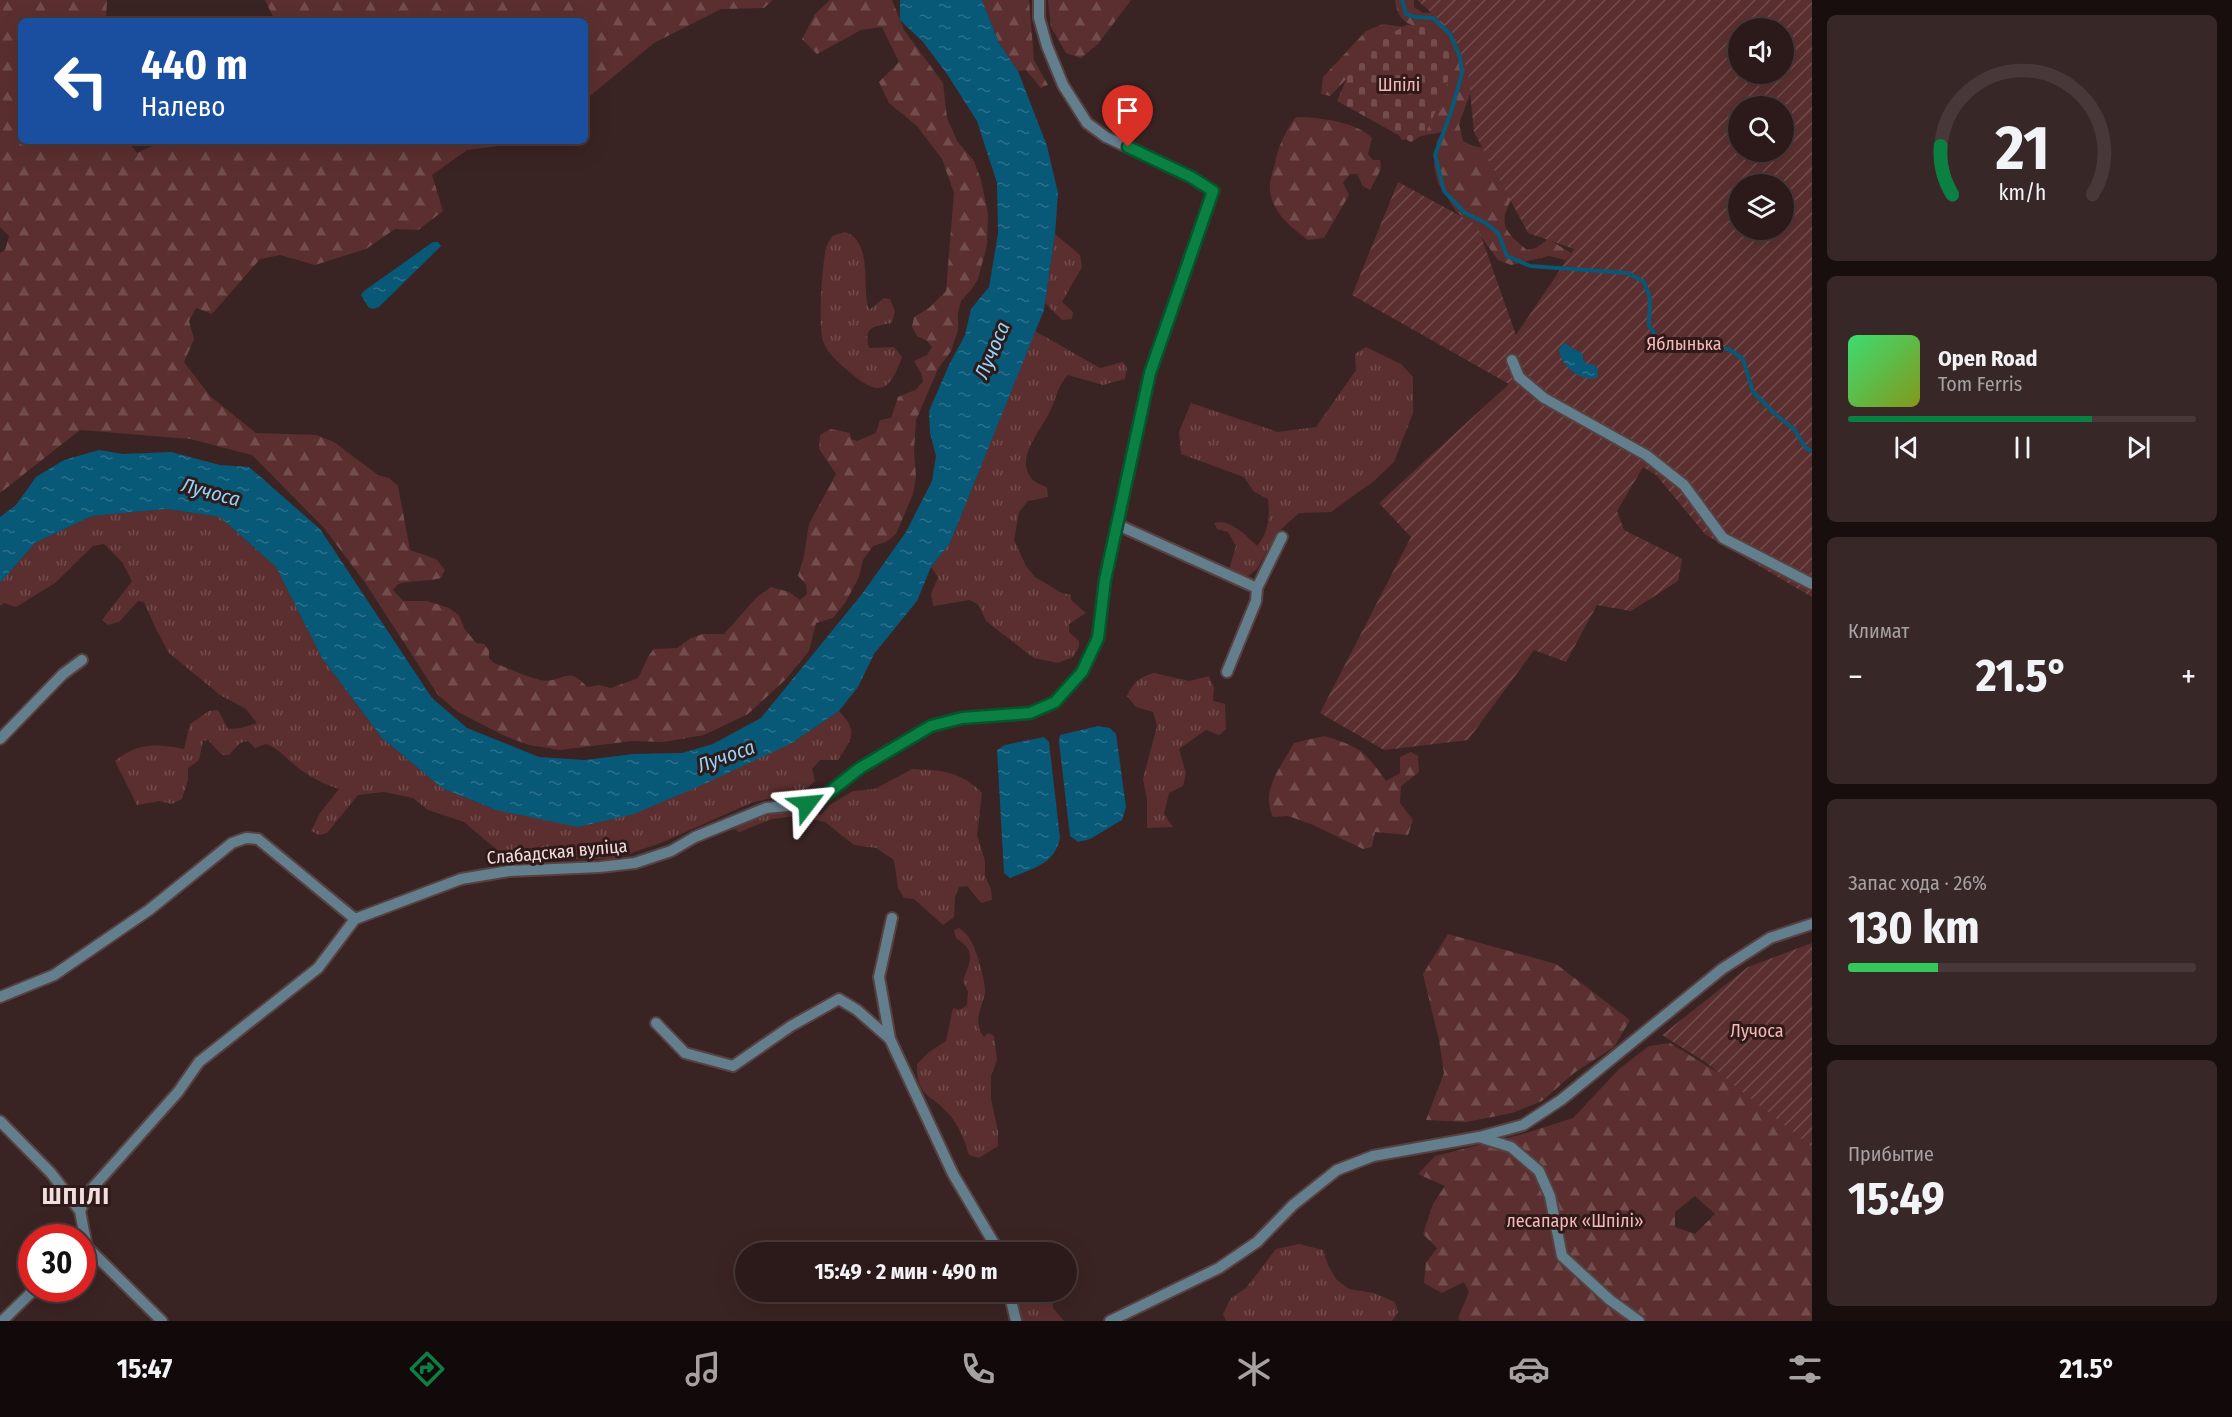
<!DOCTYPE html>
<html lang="ru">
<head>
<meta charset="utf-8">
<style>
  body { margin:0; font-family:"Fira Sans Condensed",sans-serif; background:#382727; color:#f1f3f6; height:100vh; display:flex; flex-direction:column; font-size:22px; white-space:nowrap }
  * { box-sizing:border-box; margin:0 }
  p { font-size:20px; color:#a6a1a2 }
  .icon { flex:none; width:33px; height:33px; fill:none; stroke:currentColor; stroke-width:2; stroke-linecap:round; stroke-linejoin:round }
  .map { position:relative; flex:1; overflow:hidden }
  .side { display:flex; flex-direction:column; gap:15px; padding:15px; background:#180e0e; width:420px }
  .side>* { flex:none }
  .hud { position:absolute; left:18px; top:18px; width:570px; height:126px; border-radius:9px; box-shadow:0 6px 24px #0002,0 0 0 2px #483839; background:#1a4fa0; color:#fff; overflow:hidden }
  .buttons { position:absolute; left:1728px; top:18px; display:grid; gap:12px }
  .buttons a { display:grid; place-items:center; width:66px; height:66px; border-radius:50%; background:#2c1a1a; box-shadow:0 6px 24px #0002,0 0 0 2px #483839; font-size:30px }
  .speed { position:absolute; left:18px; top:1224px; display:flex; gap:12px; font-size:30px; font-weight:700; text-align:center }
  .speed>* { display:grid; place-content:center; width:78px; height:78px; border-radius:50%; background:#2c1a1a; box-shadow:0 6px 24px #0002,0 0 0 2px #483839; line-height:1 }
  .speed .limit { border:9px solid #d22; background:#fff; color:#111 }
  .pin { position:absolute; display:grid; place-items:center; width:51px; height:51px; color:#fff; margin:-62px -26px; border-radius:50% 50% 50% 0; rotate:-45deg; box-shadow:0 0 6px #0007 }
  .pin .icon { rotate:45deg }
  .me { position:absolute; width:66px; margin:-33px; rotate:61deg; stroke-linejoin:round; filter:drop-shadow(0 0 4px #0008) }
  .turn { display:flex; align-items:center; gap:21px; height:126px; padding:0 24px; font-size:27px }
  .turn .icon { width:78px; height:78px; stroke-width:2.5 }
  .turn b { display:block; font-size:42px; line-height:51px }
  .big { font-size:45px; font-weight:700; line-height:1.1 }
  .side .widget { flex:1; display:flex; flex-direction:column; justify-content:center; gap:9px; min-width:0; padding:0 21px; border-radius:9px; background:#382727 }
  .side .dial { align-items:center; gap:0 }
  .dial svg { height:156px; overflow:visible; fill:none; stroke:#483839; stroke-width:7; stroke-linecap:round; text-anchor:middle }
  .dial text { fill:#f1f3f6; stroke:none }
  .song { display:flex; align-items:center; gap:18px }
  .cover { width:72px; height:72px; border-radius:9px; background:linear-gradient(135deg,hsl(140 70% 55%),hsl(70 70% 35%)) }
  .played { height:6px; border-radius:3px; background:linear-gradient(90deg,#0b8043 70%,#483839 70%) }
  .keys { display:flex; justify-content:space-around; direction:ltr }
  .heat { display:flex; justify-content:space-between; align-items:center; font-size:33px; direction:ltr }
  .charge { height:9px; border-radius:4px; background:linear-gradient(90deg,#34c759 26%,#483839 0) }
  .trip { position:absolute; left:735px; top:1242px; width:342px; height:60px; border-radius:30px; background:#2c1a1a; box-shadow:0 6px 24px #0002,0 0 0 2px #483839; font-weight:700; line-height:60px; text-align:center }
  .menu { display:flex; height:96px; justify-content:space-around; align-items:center; background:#120a0a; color:#a6a1a2 }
  .menu .icon { width:42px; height:42px }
  .menu .active { color:#0b8043 }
  .menu b { font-size:27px; color:#f1f3f6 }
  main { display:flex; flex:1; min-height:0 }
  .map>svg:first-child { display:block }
</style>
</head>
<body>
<main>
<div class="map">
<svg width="1812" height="1321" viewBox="0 0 1812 1321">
  <defs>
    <pattern id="grass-tufts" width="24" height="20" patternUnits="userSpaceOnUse" patternTransform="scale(1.5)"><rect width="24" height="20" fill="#5b2f2f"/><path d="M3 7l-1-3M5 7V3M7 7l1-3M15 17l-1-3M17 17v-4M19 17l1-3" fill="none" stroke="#734d4d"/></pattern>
    <pattern id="forest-firs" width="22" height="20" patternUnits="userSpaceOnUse" patternTransform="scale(1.5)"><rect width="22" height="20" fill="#5b2f2f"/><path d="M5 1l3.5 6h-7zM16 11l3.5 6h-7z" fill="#734d4d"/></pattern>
    <pattern id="cemetery-stones" width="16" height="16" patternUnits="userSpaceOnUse" patternTransform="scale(1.5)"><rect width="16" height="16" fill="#5b2f2f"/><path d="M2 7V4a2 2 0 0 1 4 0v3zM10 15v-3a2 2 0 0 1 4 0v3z" fill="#734d4d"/></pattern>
    <pattern id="garden-furrows" width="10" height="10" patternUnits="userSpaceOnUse" patternTransform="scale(1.5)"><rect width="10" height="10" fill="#5b2f2f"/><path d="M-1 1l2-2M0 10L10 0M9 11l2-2" fill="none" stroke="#734d4d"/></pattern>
    <pattern id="water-ripples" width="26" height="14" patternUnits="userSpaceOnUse" patternTransform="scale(1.5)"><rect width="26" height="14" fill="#085877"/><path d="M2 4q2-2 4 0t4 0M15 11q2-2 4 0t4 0" fill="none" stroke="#2c708a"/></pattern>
  </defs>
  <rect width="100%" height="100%" fill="#3a2323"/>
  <g fill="url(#grass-tufts)">
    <path d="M845,232C874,242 861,288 869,310L884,298L890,299L895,311L892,323C873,327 863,326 869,348L894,347L902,357C888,397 876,395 847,370C838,362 827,353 823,341C818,324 822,266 826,248C827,244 830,240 832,236Z"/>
    <polygon points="1055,234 1080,255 1082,267 1062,302 1073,312 1072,319 1062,320 1045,303"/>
    <path d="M1035,331L1100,368L1123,362L1127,368L1125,379L1103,385L1068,375C1057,386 1056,400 1049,413C1041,431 1015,457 1031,478C1034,482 1043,485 1047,488L1048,497L1028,501L1019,512L1014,540L1026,566L1035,577L1062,593L1071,595V600L1086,613L1069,624V632L1079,641V647L1073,657L1058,663L1034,658L986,621L979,605L970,600L933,606L931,594L938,577L931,567L950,543Z"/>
    <path d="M1366,347L1401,364L1413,377V413L1394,462L1374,481L1331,512L1299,513L1278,532L1257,569L1248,576L1229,570L1236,546L1228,532L1217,529L1214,523C1231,519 1245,535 1257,546C1269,532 1270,516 1268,499L1254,492L1244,477L1181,454L1179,432L1191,403L1278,432L1316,427L1356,370L1355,354Z"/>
    <path d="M167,509L220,517L276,567L322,658L382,738L442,788L496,810L792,743L839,711C859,732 852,738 838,760H820L812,769L815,781L805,790L751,803L663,842L614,859L509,860L464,822L428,810L413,798L384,792L358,795L327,833L319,835L311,831L320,813L339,789C324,784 309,777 296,766C284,757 281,750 266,744L255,748L248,741L240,743L229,755H222L208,740L203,741L199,760L188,768V780L182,799L172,804L160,801L137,805L115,761C139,742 156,744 184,749L190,724L209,711L218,710L228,729L241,728L257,723L246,709L220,695L169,653L157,631L144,602L138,601L119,622L108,625L102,620L132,581L122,562L104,544L93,546L55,583L16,607L4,603L0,606V583L35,543L92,516Z"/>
    <path d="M1154,673L1189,681L1209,676L1214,688L1213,701L1225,704L1226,729L1219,735L1206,730L1179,749L1186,773L1183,786L1169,793L1164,814L1173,827L1147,828V800L1143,779L1157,726L1153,712L1136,707L1127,696C1133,682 1140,677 1154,673Z"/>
    <path d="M912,769C940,770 961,771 982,793L977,835L985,861V876L991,889L992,900L981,903L967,886L959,887L955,897L954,917L943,925L914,899L904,898L898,888L894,860L876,848L854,845L825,822L796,816L772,819L739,832L734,829C758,811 793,807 821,815L831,804L853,791L875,789Z"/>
    <path d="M959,928C963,931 967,934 969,938C976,947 986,982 985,992C982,1009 972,1022 984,1037L988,1033L994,1036L997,1060L991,1076V1099L998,1132V1146L979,1158L969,1155C964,1139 959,1125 948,1113C930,1093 917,1098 917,1064L929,1052L946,1041L953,1008L960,1010L967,1005L968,992L963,981C970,961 977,951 956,938L954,930Z"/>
    <polygon points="1299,1244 1323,1250 1328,1265 1336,1279 1349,1289 1374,1293 1395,1302 1398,1312 1392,1321 1226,1321 1223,1314 1231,1298 1246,1288 1276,1249"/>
    <polygon points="1013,1292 1052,1292 1053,1308 1064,1321 1020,1321"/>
  </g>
  <g fill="url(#forest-firs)" fill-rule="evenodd">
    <path d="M0,0H107L106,21H21V141H128L137,153L163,141H536L467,150L432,175L443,211L418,230L395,229L366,249L315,265L280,255L260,259L212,314L196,308L189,321L194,339L184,362L210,396L256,433L316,435L334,442L378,475L389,478L398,486L410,550L436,559L445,570L441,578C426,582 412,580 398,584L393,590L403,601H427L449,608L459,615L464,628L476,643L484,644L489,650V658L494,663C509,668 524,676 540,680C561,685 567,663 587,687L599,685L611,688L638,678C644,668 646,657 654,649L677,648L691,638L703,634H724L757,597L771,587L789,592L800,600L807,594L806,584L798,576L804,556L809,524L836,474L819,449L820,435L831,429L850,433L851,439L857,441L876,433L880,420L891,418L898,397L915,390L923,382L921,373L914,361L927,355L932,347L927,341L917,336L912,327L914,317L929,308L946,291L954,193L942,159L917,126L889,103L879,82L899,62L882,27L861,30L817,54L802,39L815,14L830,0H892L904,30L943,83L947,118L957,141L974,161L981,180L988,214L987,245L978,279L971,290L961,301L958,313V330L951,351L938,369L916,420L914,450L916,477L913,494L896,534L886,542L873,546L863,560L859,577L845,603L833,618L816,623L809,651L785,680L748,714L704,735L663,742L632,741L560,750L529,745L505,736L458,712L438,695L366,584L324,528L252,455L190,439L80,430L0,493V253L5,250L9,236L0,227Z"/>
    <polygon points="265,0 773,0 764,8 721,9 654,43 585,100 585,21 275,21"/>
    <polygon points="982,0 1029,0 1034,60 1048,85 1041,88 1026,70 1018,71 999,43"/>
    <polygon points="1048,0 1131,0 1098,44 1081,58 1066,53 1051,27"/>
    <path d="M1395,0H1414V7L1423,13L1441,12L1465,32L1471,91L1459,124L1463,141L1473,146L1495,150L1516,190C1500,220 1498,227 1527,250L1536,248L1548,239L1571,253L1566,260L1549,256L1511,265L1498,260L1474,227L1456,211L1438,183L1434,166L1437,141L1442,132L1402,140L1354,71L1330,96L1321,94L1323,77L1366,31L1383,24L1424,30C1406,23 1398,21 1395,0Z"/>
    <path d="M1296,117C1318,117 1357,122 1372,138L1368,154L1373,160H1380L1381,169L1370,190L1363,186L1357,174H1350L1343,183L1349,195L1324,238L1308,240C1292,228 1272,213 1270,190C1269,181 1273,171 1275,163C1278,146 1286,130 1296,117Z"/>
    <path d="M1324,736C1360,747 1364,750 1386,781L1400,773V757L1411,752L1418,756L1419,772L1401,786L1400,803L1413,820L1408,835L1375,832L1372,847L1363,849L1311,824L1288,816L1273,817C1260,790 1281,767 1294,743Z"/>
    <polygon points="1448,934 1556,964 1630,1020 1614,1047 1574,1073 1542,1101 1512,1113 1466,1122 1426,1120 1444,1073 1439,1040 1423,974"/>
    <path d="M1670,1043L1725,1077L1812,1147V1321H1460L1458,1318L1469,1292L1464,1282L1442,1293L1424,1283L1426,1263L1437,1248L1423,1234L1433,1204L1445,1186L1418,1174L1435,1156L1523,1134L1573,1118L1619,1069L1649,1046ZM1695,1196L1715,1214L1695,1234L1675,1227V1212Z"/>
  </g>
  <polygon fill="url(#cemetery-stones)" points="1406,25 1429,26 1442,40 1451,57 1447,85 1426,133 1411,142 1337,101 1351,68 1382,39"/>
  <g fill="url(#garden-furrows)" fill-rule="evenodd">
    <path d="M1417,0H1812V597L1706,535L1656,475L1643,467L1617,511L1624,530L1682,559L1678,581L1631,611L1597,605L1566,662L1534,650L1468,740L1384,750L1320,713L1411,537L1379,503L1509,384L1352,295L1398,182L1477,225L1516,335L1574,249L1528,233L1474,132L1468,71L1452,31ZM1738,28H1784V74H1738ZM1738,106H1784V152H1738ZM1738,184H1784V230H1738Z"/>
    <polygon points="1812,943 1812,1147 1705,1062 1662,1035 1748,967"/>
  </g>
  <g fill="url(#water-ripples)">
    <polygon points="900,0 982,0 999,43 1018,71 1047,146 1058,193 1055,234 1044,310 950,543 931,567 917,601 874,654 858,687 839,711 792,743 702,785 634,814 578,827 496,810 442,788 382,738 322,658 276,567 220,517 167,509 92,516 35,543 0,583 0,517 16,505 36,477 64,460 99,450 123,454 171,452 220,465 249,467 320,529 432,698 467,728 539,757 584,760 634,754 682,753 713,744 761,718 862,594 906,532 932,481 936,456 930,433 929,411 949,365 965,335 971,309 989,287 998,233 997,183 977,121 947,74 923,42 900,20"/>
    <polygon points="433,242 438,242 441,246 437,250 379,307 373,309 369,308 361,295 364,291"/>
    <path d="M1564,343L1583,354V360L1587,364H1593L1598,369L1597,378C1580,382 1560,365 1559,349Z"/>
    <polygon points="1098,726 1110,728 1116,734 1126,807 1122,820 1090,839 1078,842 1070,836 1059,742 1060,735"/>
    <path d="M1044,737L1049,742L1060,838C1055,864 1032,869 1010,878L1004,873L997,750L1005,745Z"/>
  </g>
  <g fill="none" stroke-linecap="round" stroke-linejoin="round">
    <polyline stroke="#085877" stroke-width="4" points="1402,0 1406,14 1415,17 1433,18 1450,34 1460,57 1462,73 1451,112 1435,155 1444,191 1465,213 1486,223 1498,233 1507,256 1530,266 1628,273 1644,282 1650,298 1649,325 1660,343 1674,347 1729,349 1743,359 1753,392 1776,415 1794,429 1806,448 1812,451"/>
    <defs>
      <g id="minor">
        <polyline points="1512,360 1519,377 1544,398 1646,455 1684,485 1723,538 1812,584"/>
        <polyline points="1118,525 1257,588"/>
        <polyline points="1227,672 1256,601 1257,588 1282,537"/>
        <polyline points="0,739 63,674 82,660"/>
        <polyline points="0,997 54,975 149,910 232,843 246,838 258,839 355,919 461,879 509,871 600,867 635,863 671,851 695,837 766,808 807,804 823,797 860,768 931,726 962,718 1030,713 1055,702 1082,672 1098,638 1105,580 1150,373 1213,191 1191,177 1106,137 1087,123 1063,85 1047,46 1039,18 1039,0"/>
        <polyline points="656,1023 685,1053 733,1066 791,1026 839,999 857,1010 890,1039 879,977 892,918"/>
        <polyline points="890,1039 953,1174 999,1252"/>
        <polyline points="0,1121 51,1173 80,1211 87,1247 162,1321"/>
        <polyline points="1479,1137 1511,1147 1539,1171 1550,1196 1562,1256 1610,1300 1639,1321"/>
        <polyline points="80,1211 88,1193 178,1092 199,1062 318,968 355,919"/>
        <polyline points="1009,1292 1016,1321"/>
        <polyline points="2,1321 36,1288"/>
        <polyline points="1110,1321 1219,1268 1257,1242 1293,1205 1337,1170 1373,1156 1479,1137 1523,1125 1561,1100 1722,969 1770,938 1812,924"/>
      </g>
    </defs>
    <use href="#minor" stroke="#574141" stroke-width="14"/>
    <use href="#minor" stroke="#637e8d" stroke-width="10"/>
  </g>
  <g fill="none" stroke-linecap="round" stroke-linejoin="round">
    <defs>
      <polyline id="route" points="807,804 823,797 860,768 931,726 962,718 1030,713 1055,702 1082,672 1098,638 1105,580 1150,373 1213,191 1191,177 1128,147"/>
    </defs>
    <use href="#route" stroke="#07532c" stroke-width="15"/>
    <use href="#route" stroke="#0b8043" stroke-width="10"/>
  </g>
  <g text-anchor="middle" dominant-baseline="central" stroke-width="6" stroke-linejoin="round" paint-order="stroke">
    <g font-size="18" fill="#f4b8b7" stroke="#301a19">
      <text x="1399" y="85">Шпілі</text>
      <text x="1684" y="344">Яблынька</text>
      <text x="1757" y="1031">Лучоса</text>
      <text x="1575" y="1221">лесапарк «Шпілі»</text>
    </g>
    <g font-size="18" fill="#efdfde" stroke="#301a19">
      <text transform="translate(557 852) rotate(-5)">Слабадская вуліца</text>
    </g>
    <g font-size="20" font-style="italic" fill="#8cd6fe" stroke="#301a19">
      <text transform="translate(992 350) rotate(-67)">Лучоса</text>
      <text transform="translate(211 492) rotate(15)">Лучоса</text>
      <text transform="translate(726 756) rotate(-20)">Лучоса</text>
    </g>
    <g font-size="24" font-weight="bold" letter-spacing="1.5" fill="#efdfde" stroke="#301a19">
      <text x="76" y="1196">ШПІЛІ</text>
    </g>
  </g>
</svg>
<div class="buttons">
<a><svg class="icon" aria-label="sound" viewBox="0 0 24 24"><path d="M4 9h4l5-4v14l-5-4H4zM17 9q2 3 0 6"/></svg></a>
<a><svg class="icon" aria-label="search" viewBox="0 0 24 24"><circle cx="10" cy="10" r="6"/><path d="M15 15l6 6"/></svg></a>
<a><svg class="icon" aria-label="layers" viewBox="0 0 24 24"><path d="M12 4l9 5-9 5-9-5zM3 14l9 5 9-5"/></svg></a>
</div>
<div class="speed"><div class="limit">30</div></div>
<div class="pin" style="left:1128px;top:147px;background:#d93025"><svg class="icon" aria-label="arrive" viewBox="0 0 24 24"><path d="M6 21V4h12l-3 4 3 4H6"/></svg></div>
<svg class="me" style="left:807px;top:804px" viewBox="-20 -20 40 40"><path d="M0-17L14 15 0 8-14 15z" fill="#0b8043" stroke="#fff" stroke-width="4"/></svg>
<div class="trip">15:49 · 2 мин · 490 m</div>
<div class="hud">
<div class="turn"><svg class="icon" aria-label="left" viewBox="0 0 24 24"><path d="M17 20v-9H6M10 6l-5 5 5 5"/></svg><div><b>440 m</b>Налево</div></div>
</div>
</div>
<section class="side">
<div class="widget dial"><svg viewBox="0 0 100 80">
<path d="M14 69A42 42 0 1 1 86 69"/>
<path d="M14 69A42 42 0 0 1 8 44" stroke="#0b8043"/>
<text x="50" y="56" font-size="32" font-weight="700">21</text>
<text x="50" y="72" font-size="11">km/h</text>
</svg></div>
<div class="widget">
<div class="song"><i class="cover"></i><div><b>Open Road</b><p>Tom Ferris</p></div></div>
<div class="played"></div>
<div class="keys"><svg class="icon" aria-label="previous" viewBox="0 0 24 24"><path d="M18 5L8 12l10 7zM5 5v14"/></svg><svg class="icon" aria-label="pause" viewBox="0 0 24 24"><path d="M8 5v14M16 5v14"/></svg><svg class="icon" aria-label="next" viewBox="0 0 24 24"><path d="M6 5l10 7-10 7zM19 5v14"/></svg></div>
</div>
<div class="widget"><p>Климат</p>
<div class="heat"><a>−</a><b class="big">21.5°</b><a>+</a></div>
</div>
<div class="widget"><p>Запас хода · 26%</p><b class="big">130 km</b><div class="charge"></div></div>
<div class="widget"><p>Прибытие</p><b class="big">15:49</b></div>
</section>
</main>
<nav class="menu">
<b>15:47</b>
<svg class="icon active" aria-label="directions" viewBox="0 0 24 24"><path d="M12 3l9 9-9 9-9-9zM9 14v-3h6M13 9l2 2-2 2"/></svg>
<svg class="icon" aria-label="music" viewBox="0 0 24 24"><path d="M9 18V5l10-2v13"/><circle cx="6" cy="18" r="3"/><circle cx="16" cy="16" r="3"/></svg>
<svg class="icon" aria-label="phone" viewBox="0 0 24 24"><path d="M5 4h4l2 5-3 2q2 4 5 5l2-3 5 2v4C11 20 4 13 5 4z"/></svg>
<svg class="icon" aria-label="climate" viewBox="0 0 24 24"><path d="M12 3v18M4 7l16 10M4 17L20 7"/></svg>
<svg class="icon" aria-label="car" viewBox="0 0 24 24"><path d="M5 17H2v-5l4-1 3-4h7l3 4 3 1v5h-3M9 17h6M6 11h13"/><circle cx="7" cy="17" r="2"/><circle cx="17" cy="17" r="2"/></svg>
<svg class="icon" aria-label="filters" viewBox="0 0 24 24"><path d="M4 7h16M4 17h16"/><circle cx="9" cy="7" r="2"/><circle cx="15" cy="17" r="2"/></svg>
<b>21.5°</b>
</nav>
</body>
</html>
